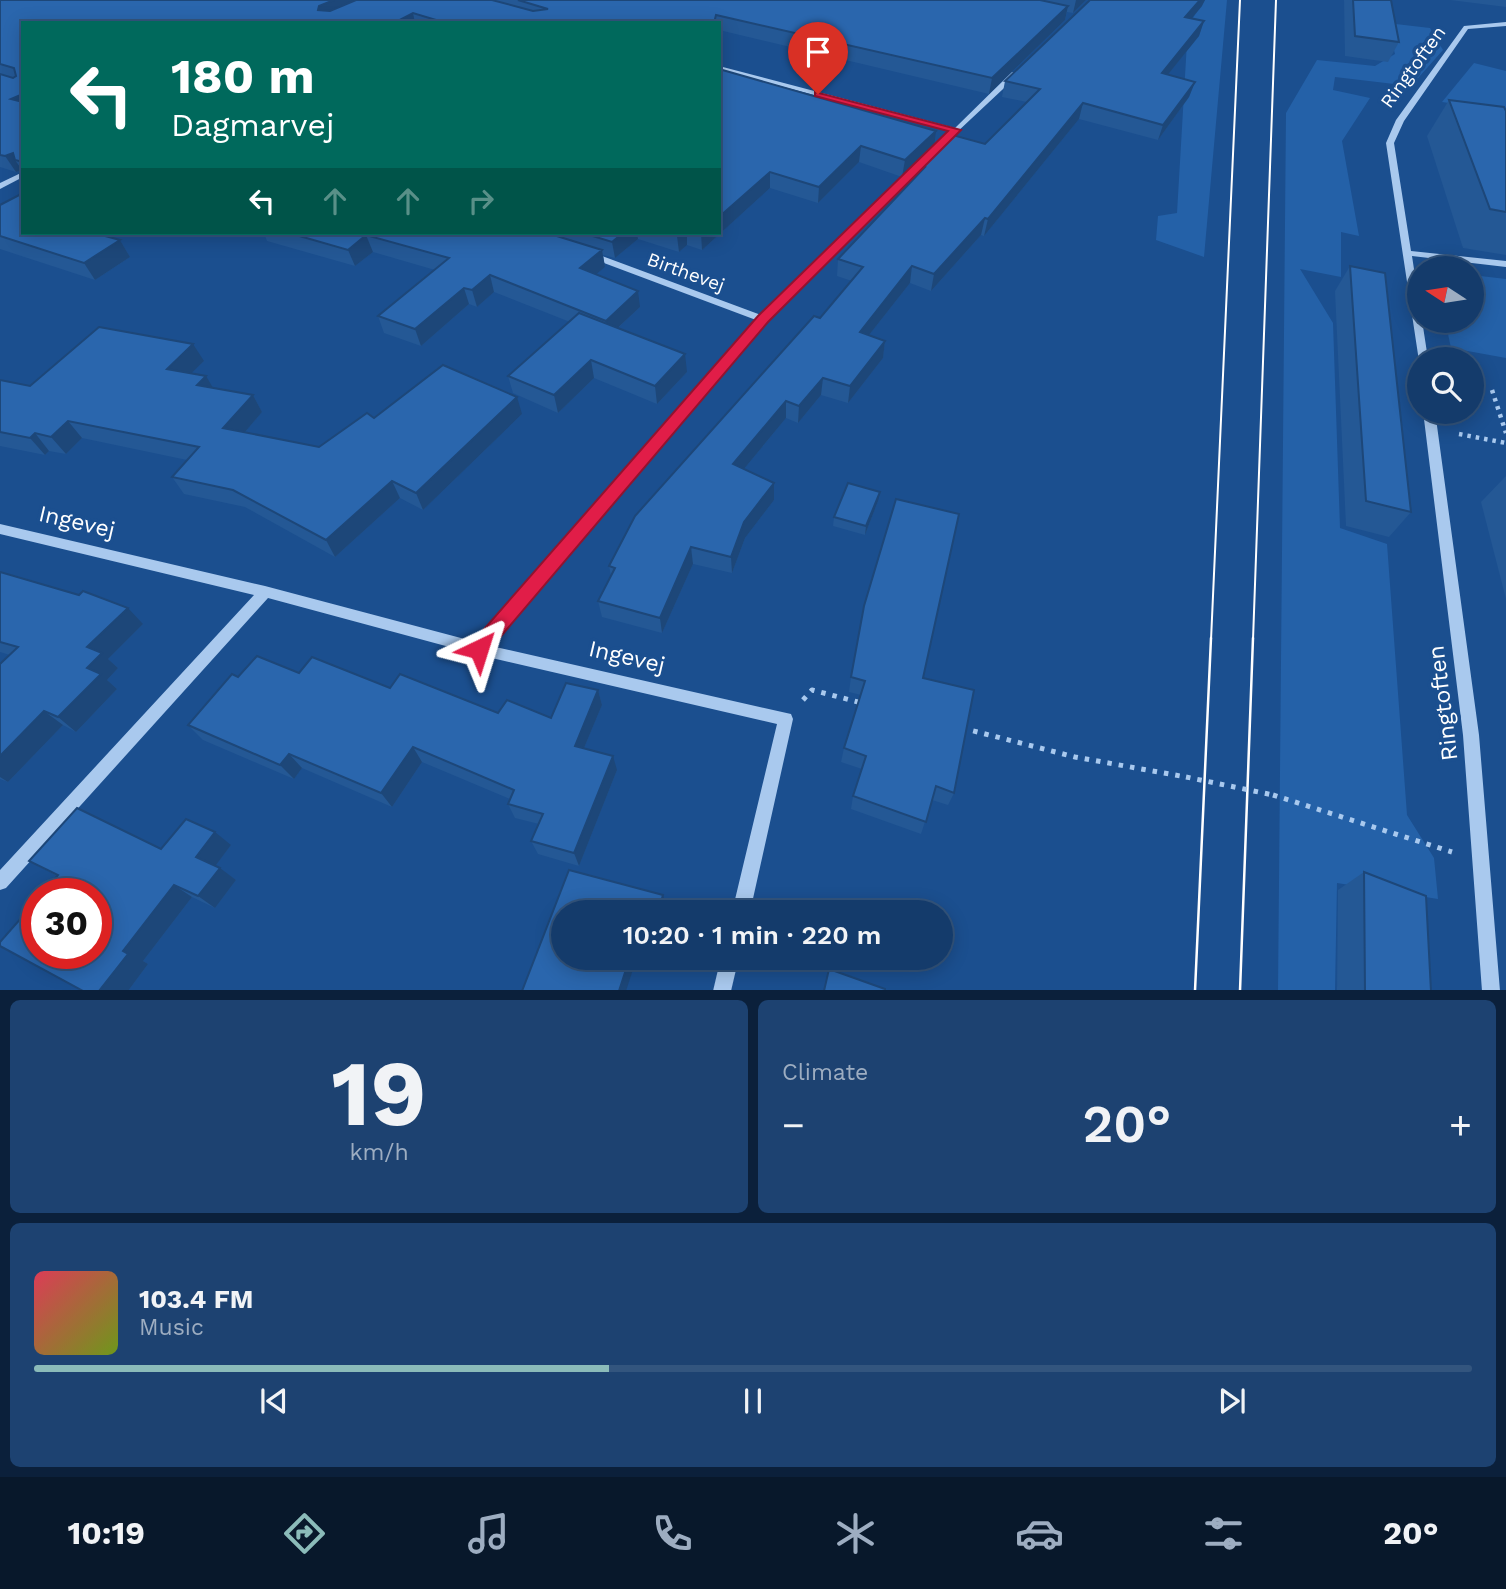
<!DOCTYPE html>
<html lang="en">
<head>
<meta charset="utf-8">
<style>
  body { margin:0; font-family:"Work Sans",sans-serif; background:#1d4271; color:#f1f3f6; height:100vh; display:flex; flex-direction:column; font-size:26px; white-space:nowrap }
  * { box-sizing:border-box; margin:0 }
  p { font-size:23px; color:#9dadc1 }
  .icon { flex:none; width:38px; height:38px; fill:none; stroke:currentColor; stroke-width:2; stroke-linecap:round; stroke-linejoin:round }
  .map { position:relative; height:990px; overflow:hidden }
  .panel { display:flex; flex-direction:column; gap:10px; padding:10px; background:#0b203b; flex:1 }
  .panel>* { flex:none }
  .banner { position:absolute; left:21px; top:21px; width:700px; height:214px; border-radius:0px; box-shadow:0 4px 18px #0003,0 0 0 2px #33557e; background:#00695c; color:#fff; overflow:hidden }
  .needle { width:46px; rotate:282deg }
  .buttons { position:absolute; left:1407px; top:256px; display:grid; gap:14px }
  .buttons a { display:grid; place-items:center; width:77px; height:77px; border-radius:50%; background:#143b6b; box-shadow:0 4px 18px #0003,0 0 0 2px #33557e; font-size:35px }
  .speed { position:absolute; left:21px; top:878px; display:flex; gap:14px; font-size:35px; font-weight:700; text-align:center }
  .speed>* { display:grid; place-content:center; width:91px; height:91px; border-radius:50%; background:#143b6b; box-shadow:0 4px 18px #0003,0 0 0 2px #33557e; line-height:1 }
  .speed .limit { border:10px solid #d22; background:#fff; color:#111 }
  .pin { position:absolute; display:grid; place-items:center; width:60px; height:60px; color:#fff; margin:-72px -30px; border-radius:50% 50% 50% 0; rotate:-45deg; box-shadow:0 0 7px #0007 }
  .pin .icon { rotate:45deg }
  .me { position:absolute; width:77px; margin:-38px; rotate:41deg; stroke-linejoin:round; filter:drop-shadow(0 0 5px #0008) }
  .turn { display:flex; align-items:center; gap:24px; height:147px; padding:0 35px; font-size:32px }
  .turn .icon { width:91px; height:91px; stroke-width:2.5 }
  .turn b { display:block; font-size:49px; line-height:60px }
  .lanes { display:flex; align-items:center; height:66px; padding:0 35px; background:#0003; justify-content:center; gap:35px; direction:ltr }
  .lanes .off { opacity:.35 }
  .big { font-size:52px; font-weight:600; line-height:1.1 }
  .panel .card { flex:1; display:flex; flex-direction:column; justify-content:center; gap:10px; min-width:0; padding:0 24px; border-radius:10px; background:#1d4271 }
  .panel .dial { align-items:center; gap:0 }
  .dial b { font-size:91px; line-height:1 }
  .song { display:flex; align-items:center; gap:21px }
  .cover { width:84px; height:84px; border-radius:10px; background:linear-gradient(135deg,hsl(350 70% 55%),hsl(80 70% 35%)) }
  .played { height:7px; border-radius:4px; background:linear-gradient(90deg,#8bbbb9 40%,#33557e 40%) }
  .keys { display:flex; justify-content:space-around; direction:ltr }
  .heat { display:flex; justify-content:space-between; align-items:center; font-size:38px; direction:ltr }
  .panel .tiles { flex:1; display:grid; gap:10px; grid-template-columns:1fr 1fr }
  .card:last-child { grid-column:span 2 }
  .trip { position:absolute; left:551px; top:900px; width:402px; height:70px; border-radius:35px; background:#143b6b; box-shadow:0 4px 18px #0003,0 0 0 2px #33557e; font-weight:600; line-height:70px; text-align:center }
  .tab-bar { display:flex; height:112px; justify-content:space-around; align-items:center; background:#08182b; color:#9dadc1 }
  .tab-bar .icon { width:49px; height:49px }
  .tab-bar .selected { color:#8bbbb9 }
  .tab-bar b { font-size:32px; color:#f1f3f6 }
  .map>svg:first-child { display:block }
</style>
</head>
<body>
<div class="map">
<svg width="1506" height="991" viewBox="0 0 1506 991">
  <rect width="100%" height="100%" fill="#1b4f8f"/>
  <g fill="#2461a8">
    <polygon points="1205,0 1227,0 1204,257 1156,240 1158,216 1177,213 1188,25"/>
    <polygon points="1387,23 1430,28 1443,50 1411,86 1335,77 1333,90 1370,98 1342,141 1359,236 1341,232 1341,277 1300,269 1333,323 1340,528 1387,544 1407,815 1434,858 1438,899 1337,883 1335,990 1278,991 1286,113 1317,60 1375,66 1395,54"/>
    <polygon points="1474,63 1506,71 1506,111 1442,102"/>
    <polygon points="1472,275 1506,279 1506,358 1451,348 1445,320 1472,320"/>
  </g>
  <g fill="none" stroke-linecap="round" stroke-linejoin="round">
    <g stroke="#a9c9ee" stroke-width="4.5" stroke-dasharray="3.5 5" stroke-linecap="butt">
      <polyline points="1492,390 1506,433"/>
      <polyline points="1459,434 1506,443"/>
    </g>
    <g stroke="#a9c9ee" stroke-width="5" stroke-dasharray="4.5 7" stroke-linecap="butt">
      <polyline points="803,700 812,690 862,703"/>
      <polyline points="962,728 1075,757 1186,777"/>
      <polyline points="1273,795 1452,852"/>
    </g>
    <g fill="#a9c9ee" fill-rule="evenodd">
      <polygon points="1506,22 1506,26 1468,29 1404,121 1394,143 1411,251 1506,261 1506,267 1412,256 1419,302 1419,320 1422,320 1428,359 1419,359 1419,361 1386,143 1396,120 1464,26"/>
      <polygon points="719,66 955,128 1012,72 1019,74 940,148 936,146 951,131 719,70"/>
      <polygon points="924,157 931,159 767,321 491,646 791,714 793,719 750,912 732,912 777,724 479,655 268,598 6,888 0,890 0,870 254,595 0,534 0,524 265,586 476,642 756,320 588,257 588,253 594,253 761,315"/>
      <polygon points="23,172 23,177 0,189 0,183"/>
      <polygon points="1423,411 1435,411 1479,735 1500,991 1482,991 1463,735"/>
      <polygon points="721,957 739,957 731,991 713,991"/>
    </g>
    <g stroke="#fff" stroke-width="2">
      <polyline points="1211,640 1240,0"/>
      <polyline points="1253,640 1276,0"/>
    </g>
    <g stroke="#fff" stroke-width="2.5">
      <polyline points="1195,991 1211,638"/>
      <polyline points="1240,991 1253,638"/>
    </g>
    <polyline stroke="#a9c9ee" stroke-width="5" stroke-dasharray="4.5 7" stroke-linecap="butt" points="1186,777 1273,795"/>
  </g>
  <g fill="#245895">
    <polygon points="0,0 1086,0 1073,13 1067,12 1065,20 989,94 719,30 719,23 23,23 23,171 22,170 16,172 0,167"/>
    <polygon points="1344,0 1391,0 1399,42 1388,62 1345,56"/>
    <polygon points="1450,0 1506,0 1506,7"/>
    <polygon points="1202,6 1192,18 1204,21 1199,36 1168,74 1195,82 1189,97 1158,140 1079,119 984,236 981,235 931,291 910,283 869,335 885,341 883,358 848,403 821,395 798,423 786,418 744,469 774,500 745,538 732,573 693,564 662,633 602,617 598,601 611,576 609,566 852,281 837,276 838,259 915,177 917,165 985,144 1027,102 1002,97 1005,81"/>
    <polygon points="719,69 934,147 902,177 859,162 818,203 770,188 702,250 687,245 679,252 638,239 615,258 603,255 605,267 596,274 640,307 618,328 687,372 657,404 594,378 558,413 513,393 508,376 570,322 494,292 477,307 469,304 421,346 384,333 378,316 435,270 373,252 355,266 267,241 264,233 719,233"/>
    <polygon points="1449,100 1506,111 1506,255 1463,248 1427,136"/>
    <polygon points="0,205 23,233 120,240 130,257 95,280 0,249"/>
    <polygon points="1350,266 1411,512 1389,537 1346,526 1335,291"/>
    <polygon points="204,361 191,373 213,388 253,395 262,412 245,432 319,447 374,418 522,414 423,510 400,498 335,557 245,507 184,494 172,477 187,460 82,438 66,454 49,451 45,455 0,446 0,380 30,386"/>
    <polygon points="1506,476 1506,599 1481,502"/>
    <polygon points="878,501 865,535 833,526 834,517"/>
    <polygon points="0,572 143,624 108,659 118,668 107,680 117,689 76,732 63,725 8,782 0,779 0,664 10,655 0,652"/>
    <polygon points="299,673 390,688 498,713 551,718 598,690 602,705 584,748 617,770 579,866 538,854 531,841 539,824 515,818 508,804 510,799 422,762 392,807 302,768 294,779 203,740 188,725 238,677"/>
    <polygon points="851,677 923,678 954,793 948,805 932,800 921,834 851,809 853,796 862,769 841,762 844,748 861,695 849,692"/>
    <polygon points="231,845 215,866 236,880 215,908 192,897 143,961 148,964 128,991 83,991 57,876 29,861 161,849"/>
    <polygon points="1364,872 1431,991 1337,991 1338,890"/>
  </g>
  <g fill="#1d4779">
    <polygon points="334,0 371,0 324,21 318,10 319,6"/>
    <polygon points="1076,0 1086,0 1073,13"/>
    <polygon points="1200,0 1205,0 1202,6 1181,31 1185,17"/>
    <polygon points="1068,6 1065,20 989,94 992,78"/>
    <polygon points="413,13 415,23 394,23"/>
    <polygon points="1204,21 1199,36 1157,88 1162,73"/>
    <polygon points="1195,82 1189,97 1158,140 1163,125"/>
    <polygon points="23,94 23,114 11,99"/>
    <polygon points="1083,103 1079,119 984,236 988,219"/>
    <polygon points="936,131 934,147 902,177 905,160"/>
    <polygon points="861,146 859,162 818,203 819,187"/>
    <polygon points="13,153 15,160 22,170 16,172 5,156"/>
    <polygon points="770,172 770,188 702,250 701,233 719,233 719,217"/>
    <polygon points="985,218 981,235 931,291 934,274"/>
    <polygon points="623,233 637,233 638,239 615,258 612,242"/>
    <polygon points="681,233 687,233 687,245 679,252 677,236"/>
    <polygon points="366,235 373,252 355,266 348,250"/>
    <polygon points="120,240 130,257 95,280 84,263"/>
    <polygon points="602,250 605,267 583,285 580,268"/>
    <polygon points="912,266 910,283 858,349 860,332"/>
    <polygon points="490,275 494,292 477,307 472,290"/>
    <polygon points="464,288 469,304 421,346 415,329"/>
    <polygon points="638,291 640,307 608,337 606,321"/>
    <polygon points="885,341 883,358 848,403 850,386"/>
    <polygon points="193,344 204,361 178,386 167,369"/>
    <polygon points="685,354 687,372 657,404 655,386"/>
    <polygon points="591,360 594,378 558,413 554,395"/>
    <polygon points="206,376 216,393 197,385"/>
    <polygon points="823,378 821,395 798,423 799,406"/>
    <polygon points="253,395 262,412 234,445 223,428"/>
    <polygon points="517,397 522,414 423,510 416,493"/>
    <polygon points="786,401 786,418 734,481 733,464"/>
    <polygon points="68,421 82,438 66,454 51,437"/>
    <polygon points="35,433 49,451 45,455 30,438"/>
    <polygon points="392,481 400,498 335,557 326,540"/>
    <polygon points="774,483 774,500 745,538 732,573 731,557 744,522"/>
    <polygon points="880,492 878,501 865,535 866,526"/>
    <polygon points="691,547 693,564 662,633 660,618"/>
    <polygon points="128,608 143,624 108,659 118,668 107,680 117,689 76,732 58,717 87,647"/>
    <polygon points="598,690 602,705 579,760 575,746"/>
    <polygon points="44,711 63,725 8,782 0,777 0,756"/>
    <polygon points="413,747 422,762 392,807 381,793"/>
    <polygon points="289,754 302,768 294,779 280,765"/>
    <polygon points="613,756 617,770 579,866 574,853"/>
    <polygon points="215,832 231,845 213,869 196,857"/>
    <polygon points="220,868 236,880 215,908 198,896"/>
    <polygon points="174,885 192,897 143,961 148,964 128,991 99,991 123,951"/>
    <polygon points="663,895 665,906 664,912 658,912"/>
    <polygon points="630,957 637,957 626,991 619,991"/>
  </g>
  <g fill="#2a66ad" stroke="#1d4779" stroke-width="2">
    <polygon points="0,0 334,0 319,6 318,10 330,11 356,0 492,0 533,11 548,9 518,0 1040,0 1068,6 992,78 716,15 714,23 446,23 413,13 394,23 23,23 23,94 11,99 23,102 23,162 15,160 13,153 5,156 0,155 0,74 13,78 16,76 14,68 0,64"/>
    <polygon points="1090,0 1200,0 1185,17 1204,21 1162,73 1195,82 1163,125 1083,103 988,219 985,218 934,274 912,266 860,332 885,341 850,386 823,378 799,406 786,401 733,464 774,483 744,522 731,557 691,547 660,618 598,601 615,568 609,566 635,516 814,316 820,318 863,267 838,259 925,167 917,165 949,134 985,144 1040,89 1005,81"/>
    <polygon points="1353,0 1391,0 1399,42 1355,36"/>
    <polygon points="719,69 936,131 905,160 861,146 819,187 770,172 719,217"/>
    <polygon points="1449,100 1504,107 1506,111 1506,212 1490,209"/>
    <polygon points="23,193 23,233 94,233 120,240 84,263 0,236 0,205"/>
    <polygon points="289,233 547,233 602,250 580,268 638,291 606,321 490,275 472,290 464,288 415,329 378,316 449,258 366,235 348,250"/>
    <polygon points="583,233 623,233 612,242"/>
    <polygon points="668,233 681,233 677,236"/>
    <polygon points="1350,266 1385,273 1411,512 1366,501"/>
    <polygon points="579,313 685,354 655,386 591,360 554,395 508,376"/>
    <polygon points="99,327 193,344 167,369 206,376 197,385 253,395 223,428 319,447 367,413 374,418 443,365 517,397 416,493 392,481 326,540 233,490 172,477 199,447 68,421 51,437 35,433 30,438 0,432 0,380 30,386"/>
    <polygon points="848,483 880,492 866,526 834,517"/>
    <polygon points="896,499 959,514 923,678 974,690 954,793 936,786 926,822 853,796 866,756 844,748 865,681 851,677 864,606"/>
    <polygon points="0,572 79,595 83,591 128,608 87,647 102,653 87,668 101,674 58,717 44,711 0,756 0,664 18,647 0,642"/>
    <polygon points="257,656 299,673 312,657 390,688 400,674 498,713 507,700 551,718 566,683 598,690 575,746 613,756 574,853 531,841 543,814 508,804 514,790 413,747 381,793 289,754 280,765 188,725 232,674 238,677"/>
    <polygon points="77,808 161,849 186,819 215,832 196,857 220,868 198,896 174,885 123,951 128,954 99,991 83,991 0,946 0,942 37,900 37,954 96,954 96,894 42,894 58,875 29,861"/>
    <polygon points="569,870 663,895 658,912 564,912 564,957 630,957 619,991 522,991"/>
    <polygon points="1364,872 1426,896 1431,991 1365,991"/>
    <polygon points="829,969 885,989 885,991 824,991"/>
  </g>
  <polygon fill="#e11d48" stroke="#92132f" stroke-width="2" points="815,92 961,130 768,322 485,655 472,655 470,649 472,643 758,316 948,131 815,96"/>
  <g text-anchor="middle" dominant-baseline="central" stroke-width="7" stroke-linejoin="round" paint-order="stroke">
    <g font-size="19" fill="#fff" stroke="#1b4f8f">
      <text transform="translate(1413 67) rotate(-54)">Ringtoften</text>
      <text transform="translate(686 272) rotate(20)">Birthevej</text>
    </g>
    <g font-size="23" fill="#fff" stroke="#1b4f8f">
      <text transform="translate(77 522) rotate(13)">Ingevej</text>
      <text transform="translate(627 657) rotate(13)">Ingevej</text>
      <text transform="translate(1443 703) rotate(-97)">Ringtoften</text>
    </g>
  </g>
</svg>
<div class="buttons">
<a><svg class="needle" viewBox="-14 -14 28 28"><path d="M0-13l5 13h-10z" fill="#e53935"/><path d="M0 13l5-13h-10z" fill="#9dadc1"/></svg></a>
<a><svg class="icon" aria-label="search" viewBox="0 0 24 24"><circle cx="10" cy="10" r="6"/><path d="M15 15l6 6"/></svg></a>
</div>
<div class="speed"><div class="limit">30</div></div>
<div class="pin" style="left:818px;top:94px;background:#d93025"><svg class="icon" aria-label="arrive" viewBox="0 0 24 24"><path d="M6 21V4h12l-3 4 3 4H6"/></svg></div>
<svg class="me" style="left:479px;top:649px" viewBox="-20 -20 40 40"><path d="M0-17L14 15 0 8-14 15z" fill="#e11d48" stroke="#fff" stroke-width="4"/></svg>
<div class="trip">10:20 · 1 min · 220 m</div>
<div class="banner">
<div class="turn"><svg class="icon" aria-label="left" viewBox="0 0 24 24"><path d="M17 20v-9H6M10 6l-5 5 5 5"/></svg><div><b>180 m</b>Dagmarvej</div></div>
<div class="lanes"><svg class="icon" aria-label="left" viewBox="0 0 24 24"><path d="M17 20v-9H6M10 6l-5 5 5 5"/></svg><svg class="icon off" aria-label="ahead" viewBox="0 0 24 24"><path d="M12 20V5M6 11l6-6 6 6"/></svg><svg class="icon off" aria-label="ahead" viewBox="0 0 24 24"><path d="M12 20V5M6 11l6-6 6 6"/></svg><svg class="icon off" aria-label="right" viewBox="0 0 24 24"><path d="M7 20v-9h11M14 6l5 5-5 5"/></svg></div>
</div>
</div>
<section class="panel">
<div class="tiles">
<div class="card dial"><b>19</b><p>km/h</p></div>
<div class="card"><p>Climate</p>
<div class="heat"><a>−</a><b class="big">20°</b><a>+</a></div>
</div>
<div class="card">
<div class="song"><i class="cover"></i><div><b>103.4 FM</b><p>Music</p></div></div>
<div class="played"></div>
<div class="keys"><svg class="icon" aria-label="previous" viewBox="0 0 24 24"><path d="M18 5L8 12l10 7zM5 5v14"/></svg><svg class="icon" aria-label="pause" viewBox="0 0 24 24"><path d="M8 5v14M16 5v14"/></svg><svg class="icon" aria-label="next" viewBox="0 0 24 24"><path d="M6 5l10 7-10 7zM19 5v14"/></svg></div>
</div>
</div>
</section>
<nav class="tab-bar">
<b>10:19</b>
<svg class="icon selected" aria-label="directions" viewBox="0 0 24 24"><path d="M12 3l9 9-9 9-9-9zM9 14v-3h6M13 9l2 2-2 2"/></svg>
<svg class="icon" aria-label="music" viewBox="0 0 24 24"><path d="M9 18V5l10-2v13"/><circle cx="6" cy="18" r="3"/><circle cx="16" cy="16" r="3"/></svg>
<svg class="icon" aria-label="phone" viewBox="0 0 24 24"><path d="M5 4h4l2 5-3 2q2 4 5 5l2-3 5 2v4C11 20 4 13 5 4z"/></svg>
<svg class="icon" aria-label="climate" viewBox="0 0 24 24"><path d="M12 3v18M4 7l16 10M4 17L20 7"/></svg>
<svg class="icon" aria-label="car" viewBox="0 0 24 24"><path d="M5 17H2v-5l4-1 3-4h7l3 4 3 1v5h-3M9 17h6M6 11h13"/><circle cx="7" cy="17" r="2"/><circle cx="17" cy="17" r="2"/></svg>
<svg class="icon" aria-label="filters" viewBox="0 0 24 24"><path d="M4 7h16M4 17h16"/><circle cx="9" cy="7" r="2"/><circle cx="15" cy="17" r="2"/></svg>
<b>20°</b>
</nav>
</body>
</html>
